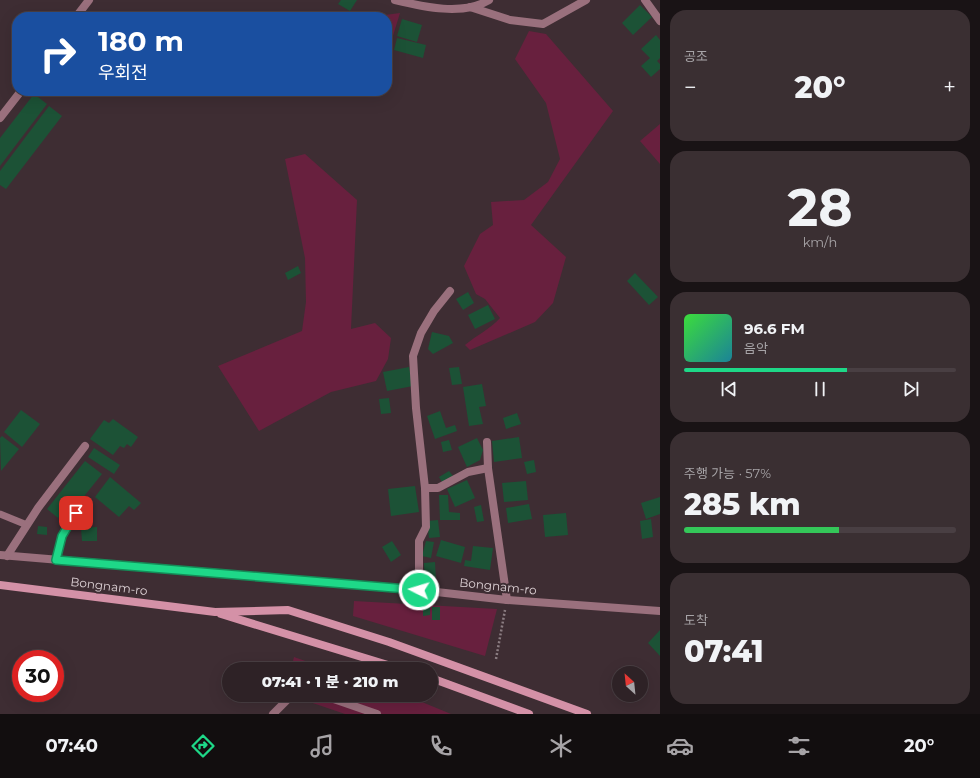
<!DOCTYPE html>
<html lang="ko">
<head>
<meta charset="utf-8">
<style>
  body { margin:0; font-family:Montserrat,"Noto Sans KR",sans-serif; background:#3a2f32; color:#f1f3f6; height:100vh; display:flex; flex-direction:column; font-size:15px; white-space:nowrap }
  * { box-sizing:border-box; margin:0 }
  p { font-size:13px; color:#a7a4a7 }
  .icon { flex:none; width:22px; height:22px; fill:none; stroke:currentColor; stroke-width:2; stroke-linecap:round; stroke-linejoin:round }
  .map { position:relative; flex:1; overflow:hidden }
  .drawer { display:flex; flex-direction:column; gap:10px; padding:10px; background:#191315; width:320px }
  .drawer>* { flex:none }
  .top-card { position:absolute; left:12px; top:12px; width:380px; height:84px; border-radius:16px; box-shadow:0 4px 16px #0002,0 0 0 1px #493f43; background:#1a4fa0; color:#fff; overflow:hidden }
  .needle { width:26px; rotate:333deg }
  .fabs { position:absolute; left:612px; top:666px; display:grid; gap:8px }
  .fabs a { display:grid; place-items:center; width:36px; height:36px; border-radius:50%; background:#2e2226; box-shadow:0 4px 16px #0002,0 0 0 1px #493f43; font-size:20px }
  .speed { position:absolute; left:12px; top:650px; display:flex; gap:8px; font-size:20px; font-weight:700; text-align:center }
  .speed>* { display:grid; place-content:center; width:52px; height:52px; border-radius:50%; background:#2e2226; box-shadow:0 4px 16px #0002,0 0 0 1px #493f43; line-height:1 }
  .speed .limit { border:6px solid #d22; background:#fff; color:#111 }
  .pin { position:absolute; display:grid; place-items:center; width:34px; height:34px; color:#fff; margin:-17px; border-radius:8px; box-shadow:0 2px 6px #0006 }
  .me { position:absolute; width:44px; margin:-22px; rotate:275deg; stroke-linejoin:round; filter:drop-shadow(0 0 3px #0008) }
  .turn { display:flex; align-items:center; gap:14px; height:84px; padding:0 20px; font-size:18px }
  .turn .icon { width:52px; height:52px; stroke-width:2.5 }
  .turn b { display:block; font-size:28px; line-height:34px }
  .big { font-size:30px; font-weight:800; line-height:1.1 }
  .drawer .card { flex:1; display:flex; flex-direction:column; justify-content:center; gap:6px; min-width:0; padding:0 14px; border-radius:16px; background:#3a2f32 }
  .drawer .dial { align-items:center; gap:0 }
  .dial b { font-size:52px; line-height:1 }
  .song { display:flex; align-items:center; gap:12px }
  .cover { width:48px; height:48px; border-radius:6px; background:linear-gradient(135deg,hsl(120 70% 55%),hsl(190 70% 35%)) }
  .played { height:4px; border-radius:2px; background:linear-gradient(90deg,#1ed888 60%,#493f43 60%) }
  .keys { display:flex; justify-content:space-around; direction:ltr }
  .heat { display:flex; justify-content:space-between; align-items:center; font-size:22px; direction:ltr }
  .charge { height:6px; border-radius:3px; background:linear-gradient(90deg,#34c759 57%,#493f43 0) }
  .trip { position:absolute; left:222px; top:662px; width:216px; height:40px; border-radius:20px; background:#2e2226; box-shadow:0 4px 16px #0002,0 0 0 1px #493f43; font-weight:800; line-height:40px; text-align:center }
  .tab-bar { display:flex; height:64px; justify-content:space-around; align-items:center; background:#120e0f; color:#a7a4a7 }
  .tab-bar .icon { width:28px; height:28px }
  .tab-bar .active { color:#1ed888 }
  .tab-bar b { font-size:18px; color:#f1f3f6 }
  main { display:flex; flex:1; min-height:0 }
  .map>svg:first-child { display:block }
</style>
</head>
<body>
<main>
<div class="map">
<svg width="660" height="714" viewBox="0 0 660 714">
  <rect width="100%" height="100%" fill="#3e2d33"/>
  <g fill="#68203e">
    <polygon points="400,13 388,52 387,54 387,17 370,17"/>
    <path d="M529,31L546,34L613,111L531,225L566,257L553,303L535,322L470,350L465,345C477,335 490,329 500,318L485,299L476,294L464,266L480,234L493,225L491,202L524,200L548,182L560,159L546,103L515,59Z"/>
    <polygon points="660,124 660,164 640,141"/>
    <polygon points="305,154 357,200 351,329 375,323 391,338 388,359 376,381 331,392 259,431 218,366 302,331 306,302 305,258 285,159"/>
    <polygon points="354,601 497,609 485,656 353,616"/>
    <polygon points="294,657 328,669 291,669"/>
    <polygon points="299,695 405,695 451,714 345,714 301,699"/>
  </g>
  <g fill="#1c5236">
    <polygon points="341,0 357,0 350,11 338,4"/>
    <polygon points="640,5 652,17 633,35 622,23"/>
    <polygon points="402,19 422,25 417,42 397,36"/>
    <polygon points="656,35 660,40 660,58 657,61 660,64 660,69 651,77 641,66 650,58 641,49"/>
    <polygon points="397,38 426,45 423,58 394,50"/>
    <polygon points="34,94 47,104 0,166 0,138"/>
    <polygon points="49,106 62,116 6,189 0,185 0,171"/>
    <polygon points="298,266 301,273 288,280 285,273"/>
    <polygon points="635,273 658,297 649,305 627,281"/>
    <polygon points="468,292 474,303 463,310 456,299"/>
    <polygon points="488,305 495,319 475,329 468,315"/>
    <polygon points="432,332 449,336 453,343 433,354 428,349"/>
    <polygon points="409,367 413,386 387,391 383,372"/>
    <polygon points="459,367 462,384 452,385 449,368"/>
    <polygon points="482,384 486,406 479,407 483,424 469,426 463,387"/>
    <polygon points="389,398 391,413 381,414 379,399"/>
    <polygon points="21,410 40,424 22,447 4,432"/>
    <polygon points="440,411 446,428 455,425 457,431 435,439 427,416"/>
    <polygon points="517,413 521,424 506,429 503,418"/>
    <polygon points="113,419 138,437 131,447 127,444 124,448 120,446 113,455 90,439 104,420 109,423"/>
    <polygon points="2,436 19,449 1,471 0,438"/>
    <polygon points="519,437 522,458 494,462 492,441"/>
    <polygon points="477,438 483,450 480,460 467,467 458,447"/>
    <polygon points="449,440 452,450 443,452 441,442"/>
    <polygon points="94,448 120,465 114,474 88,457"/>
    <polygon points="534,460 536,472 527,474 524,462"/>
    <polygon points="85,461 102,474 69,515 63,511 58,518 47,509"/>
    <polygon points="449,471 453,476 442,482 439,477"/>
    <polygon points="110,477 141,503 134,510 129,506 119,517 95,497"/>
    <polygon points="467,480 475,498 455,507 447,489"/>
    <polygon points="526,481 528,500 504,502 502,483"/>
    <polygon points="415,486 419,512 391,516 388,489"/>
    <polygon points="439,495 448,495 449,512 460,513 460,520 440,520"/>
    <polygon points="660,497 660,514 646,519 641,503"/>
    <polygon points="529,504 532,519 508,523 506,508"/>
    <polygon points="481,505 484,521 477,522 474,507"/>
    <polygon points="566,513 568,535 545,537 543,515"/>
    <polygon points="651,519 653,537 642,539 640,521"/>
    <polygon points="438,520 440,537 429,538 427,521"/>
    <polygon points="38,526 47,527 47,535 37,534"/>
    <polygon points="97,527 97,541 82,541 81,528"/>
    <polygon points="441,540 465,547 461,563 436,556"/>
    <polygon points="392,541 401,555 391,562 382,547"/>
    <polygon points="426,541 434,542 431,558 422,556"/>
    <polygon points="473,546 493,548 490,570 464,566 465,560 471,561"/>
    <polygon points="435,562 436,580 425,581 424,563"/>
    <polygon points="423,600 430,600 430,615 423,616"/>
    <rect x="432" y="607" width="8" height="13"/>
    <polygon points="660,630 660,656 648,643"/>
  </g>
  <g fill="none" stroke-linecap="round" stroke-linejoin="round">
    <polyline stroke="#8b7d82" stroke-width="2.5" stroke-dasharray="2 2" stroke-linecap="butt" points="496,659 505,610"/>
    <g stroke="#9a707d" stroke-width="7">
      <polyline points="0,514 27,525"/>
      <polyline points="56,560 62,536 76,513"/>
    </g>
    <g stroke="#9a707d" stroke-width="8">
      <path d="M395,0C424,7 463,16 489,0"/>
      <polyline points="645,0 660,21"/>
      <polyline points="470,7 510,20 543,24 586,0"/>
      <polyline points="487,442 488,468 507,600"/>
      <polyline points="425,488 438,488 468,472 488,468"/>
      <polyline points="0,555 419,590 507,600 660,611"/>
      <polyline points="7,556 38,508 85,446"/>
      <polyline points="419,590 419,541 426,527 425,488 416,408 413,356 421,333 434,311 450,291"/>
      <polyline points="322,695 377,714"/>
      <polyline points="273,714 292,695"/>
    </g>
    <g stroke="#9a707d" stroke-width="8">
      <polyline points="76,17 89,0"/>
      <polyline points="0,118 21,91"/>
    </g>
    <g stroke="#d491a7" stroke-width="8">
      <polyline points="0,585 215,612 288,610 389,642 587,714"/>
      <polyline points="221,614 401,669"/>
      <polyline points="431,678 529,714"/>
    </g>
  </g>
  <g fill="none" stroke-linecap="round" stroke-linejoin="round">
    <defs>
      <polyline id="route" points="76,513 62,536 56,560 419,590"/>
    </defs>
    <use href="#route" stroke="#148c58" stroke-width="10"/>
    <use href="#route" stroke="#1ed888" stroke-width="7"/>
  </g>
  <g text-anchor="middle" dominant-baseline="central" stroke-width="4" stroke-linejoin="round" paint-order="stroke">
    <g font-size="12" fill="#ded2d6" stroke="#3e2d33">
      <text transform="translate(109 586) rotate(7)">Bongnam-ro</text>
      <text transform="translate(498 586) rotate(6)">Bongnam-ro</text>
    </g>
  </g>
</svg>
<div class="fabs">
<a><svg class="needle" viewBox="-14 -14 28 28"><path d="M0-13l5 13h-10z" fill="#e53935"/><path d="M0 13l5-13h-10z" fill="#a7a4a7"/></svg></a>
</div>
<div class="speed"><div class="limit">30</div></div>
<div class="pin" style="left:76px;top:513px;background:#d93025"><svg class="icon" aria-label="arrive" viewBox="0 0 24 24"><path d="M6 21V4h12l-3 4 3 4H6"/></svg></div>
<svg class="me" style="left:419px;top:590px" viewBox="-20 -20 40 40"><circle r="17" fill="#1ed888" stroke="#fff" stroke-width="3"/><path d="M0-11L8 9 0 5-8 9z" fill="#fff"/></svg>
<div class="trip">07:41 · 1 분 · 210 m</div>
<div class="top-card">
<div class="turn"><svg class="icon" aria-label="right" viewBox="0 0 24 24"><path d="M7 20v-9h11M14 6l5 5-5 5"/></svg><div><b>180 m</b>우회전</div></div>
</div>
</div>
<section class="drawer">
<div class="card"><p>공조</p>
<div class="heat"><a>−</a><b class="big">20°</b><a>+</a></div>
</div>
<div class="card dial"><b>28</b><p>km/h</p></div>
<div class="card">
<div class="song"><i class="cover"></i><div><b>96.6 FM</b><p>음악</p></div></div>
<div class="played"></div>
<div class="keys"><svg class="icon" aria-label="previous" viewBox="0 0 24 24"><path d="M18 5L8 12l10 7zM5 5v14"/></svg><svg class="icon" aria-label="pause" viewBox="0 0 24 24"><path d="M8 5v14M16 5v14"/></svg><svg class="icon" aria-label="next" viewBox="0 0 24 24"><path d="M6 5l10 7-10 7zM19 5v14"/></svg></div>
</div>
<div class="card"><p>주행 가능 · 57%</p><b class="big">285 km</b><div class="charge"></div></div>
<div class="card"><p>도착</p><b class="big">07:41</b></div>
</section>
</main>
<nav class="tab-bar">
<b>07:40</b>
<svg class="icon active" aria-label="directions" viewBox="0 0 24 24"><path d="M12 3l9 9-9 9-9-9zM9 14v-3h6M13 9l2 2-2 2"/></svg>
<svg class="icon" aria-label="music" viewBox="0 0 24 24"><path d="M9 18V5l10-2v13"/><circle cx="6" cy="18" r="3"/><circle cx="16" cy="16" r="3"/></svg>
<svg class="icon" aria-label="phone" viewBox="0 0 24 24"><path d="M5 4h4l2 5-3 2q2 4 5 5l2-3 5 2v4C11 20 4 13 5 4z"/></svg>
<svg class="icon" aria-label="climate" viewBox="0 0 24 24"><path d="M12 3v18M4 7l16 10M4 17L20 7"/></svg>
<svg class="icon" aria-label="car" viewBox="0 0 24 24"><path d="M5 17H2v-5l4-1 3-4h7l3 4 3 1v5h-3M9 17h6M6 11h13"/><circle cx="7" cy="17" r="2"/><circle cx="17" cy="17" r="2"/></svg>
<svg class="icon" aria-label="filters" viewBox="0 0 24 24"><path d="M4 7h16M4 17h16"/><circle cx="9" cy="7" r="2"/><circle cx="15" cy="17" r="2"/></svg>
<b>20°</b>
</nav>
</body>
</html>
